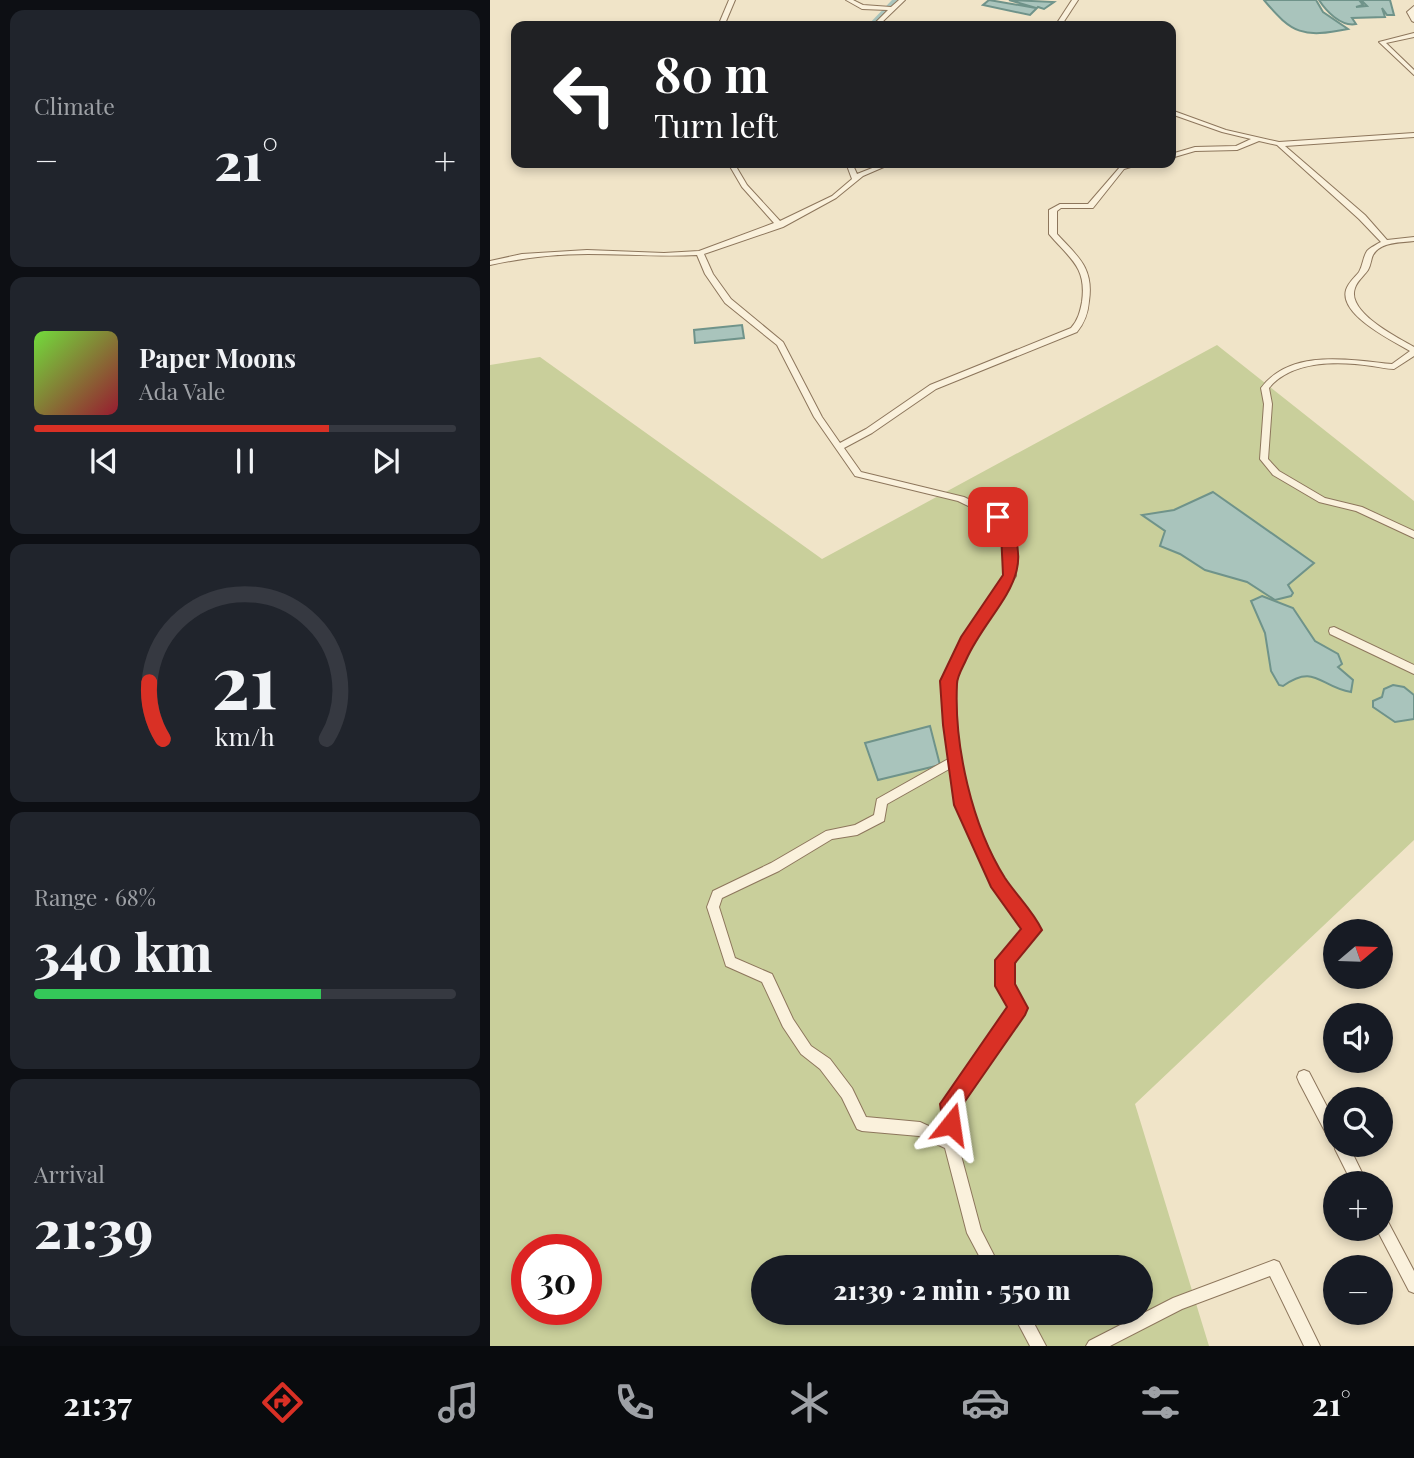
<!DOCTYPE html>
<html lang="en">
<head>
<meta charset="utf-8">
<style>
  body { margin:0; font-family:"Playfair Display",serif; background:#20242c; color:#f1f3f6; height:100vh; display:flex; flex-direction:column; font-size:26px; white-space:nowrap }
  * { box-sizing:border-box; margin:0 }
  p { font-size:23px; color:#9ea1a6 }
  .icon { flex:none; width:38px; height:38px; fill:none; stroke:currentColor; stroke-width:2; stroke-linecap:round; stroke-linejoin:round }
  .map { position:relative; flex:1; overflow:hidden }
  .details { display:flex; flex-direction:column; gap:10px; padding:10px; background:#0d0f14; width:490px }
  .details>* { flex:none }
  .banner { position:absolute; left:21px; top:21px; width:665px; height:147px; border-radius:14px; box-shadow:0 4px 10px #0003; background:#202124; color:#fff; overflow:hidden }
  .needle { width:46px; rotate:71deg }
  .fabs { position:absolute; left:833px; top:919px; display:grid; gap:14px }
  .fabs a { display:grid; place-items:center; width:70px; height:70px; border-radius:50%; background:#171b24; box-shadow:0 4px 10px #0003; font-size:35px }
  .speed { position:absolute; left:21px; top:1234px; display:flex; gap:14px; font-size:35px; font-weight:700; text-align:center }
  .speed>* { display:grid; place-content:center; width:91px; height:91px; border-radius:50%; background:#171b24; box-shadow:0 4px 10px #0003; line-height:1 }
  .speed .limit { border:10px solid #d22; background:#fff; color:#111 }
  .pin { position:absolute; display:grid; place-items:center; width:60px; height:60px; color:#fff; margin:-30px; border-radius:14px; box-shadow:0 4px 10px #0006 }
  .me { position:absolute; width:77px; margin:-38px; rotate:15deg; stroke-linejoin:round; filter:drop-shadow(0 0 5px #0008) }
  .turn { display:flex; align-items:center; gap:24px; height:147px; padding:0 28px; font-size:32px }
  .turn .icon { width:91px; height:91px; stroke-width:2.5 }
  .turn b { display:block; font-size:49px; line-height:60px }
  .big { font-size:52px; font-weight:800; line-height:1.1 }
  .details .widget { flex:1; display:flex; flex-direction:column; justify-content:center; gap:10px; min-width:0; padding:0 24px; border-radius:14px; background:#20242c }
  .details .dial { align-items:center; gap:0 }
  .dial svg { height:182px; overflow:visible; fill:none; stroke:#363941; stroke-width:7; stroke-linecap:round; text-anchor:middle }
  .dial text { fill:#f1f3f6; stroke:none }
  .song { display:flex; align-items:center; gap:21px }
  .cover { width:84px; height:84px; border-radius:10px; background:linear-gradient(135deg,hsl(100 70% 55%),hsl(350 70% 35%)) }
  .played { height:7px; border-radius:4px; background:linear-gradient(90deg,#d93025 70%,#363941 70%) }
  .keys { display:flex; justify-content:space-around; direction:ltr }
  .heat { display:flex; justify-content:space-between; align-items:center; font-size:38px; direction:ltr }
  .charge { height:10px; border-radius:5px; background:linear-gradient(90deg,#34c759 68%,#363941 0) }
  .trip { position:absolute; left:261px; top:1255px; width:402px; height:70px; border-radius:35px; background:#171b24; box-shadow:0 4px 10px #0003; font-weight:800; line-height:70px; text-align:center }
  .menu { display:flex; height:112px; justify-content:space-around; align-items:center; background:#090b0e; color:#9ea1a6 }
  .menu .icon { width:49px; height:49px }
  .menu .current { color:#d93025 }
  .menu b { font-size:32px; color:#f1f3f6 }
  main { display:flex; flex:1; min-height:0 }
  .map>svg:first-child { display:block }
</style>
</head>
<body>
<main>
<section class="details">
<div class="widget"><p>Climate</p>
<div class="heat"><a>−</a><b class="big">21°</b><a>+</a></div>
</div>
<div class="widget">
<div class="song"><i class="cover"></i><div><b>Paper Moons</b><p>Ada Vale</p></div></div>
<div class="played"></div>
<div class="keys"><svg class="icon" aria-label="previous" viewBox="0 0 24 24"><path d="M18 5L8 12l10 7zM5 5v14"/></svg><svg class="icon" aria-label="pause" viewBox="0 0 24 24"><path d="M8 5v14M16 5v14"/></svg><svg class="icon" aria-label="next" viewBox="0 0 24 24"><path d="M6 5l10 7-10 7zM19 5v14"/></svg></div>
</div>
<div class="widget dial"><svg viewBox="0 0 100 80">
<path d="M14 69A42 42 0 1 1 86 69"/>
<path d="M14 69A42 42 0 0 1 8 44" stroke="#d93025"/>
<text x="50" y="56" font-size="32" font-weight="700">21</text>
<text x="50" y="72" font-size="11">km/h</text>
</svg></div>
<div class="widget"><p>Range · 68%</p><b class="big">340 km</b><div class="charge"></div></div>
<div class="widget"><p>Arrival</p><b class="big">21:39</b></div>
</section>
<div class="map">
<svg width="924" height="1346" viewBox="0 0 924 1346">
  <rect width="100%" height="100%" fill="#f0e4c8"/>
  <path fill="#c9cf9b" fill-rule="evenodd" d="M727,345L924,501V840L645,1104L719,1346H0V365L50,357L332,559ZM37,1250H96V1309H37ZM273,1267H651V1312H273Z"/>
  <g fill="#a9c4bc" stroke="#6f938a" stroke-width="2">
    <polygon points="499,0 546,8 519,0 564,2 554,9 548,7 540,15 493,5"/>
    <path d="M774,0H826L833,12L858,29C813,38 802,34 774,0Z"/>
    <path d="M829,0H869L873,5L866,7L877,6L871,0H900L904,15H897L892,8L895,17L862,18L866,24C851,27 836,11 829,0Z"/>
    <polygon points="252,325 254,338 205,343 204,330"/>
    <polygon points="723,492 824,563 798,585 803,593 801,596 785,600 757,582 715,570 690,554 670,546 675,531 652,515 684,510"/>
    <path d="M772,596L803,608L825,641L848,654L852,664L848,667L863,680L861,692C830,687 825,663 793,686L789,685L781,671L775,633L761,601Z"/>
    <polygon points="903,685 914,687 924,695 924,719 905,722 883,707 883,701 892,697 894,689"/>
    <polygon points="440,726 450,765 388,780 375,743"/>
  </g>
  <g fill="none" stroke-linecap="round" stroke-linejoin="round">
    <polygon fill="#a9c4bc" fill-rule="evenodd" points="402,0 408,0 382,26 377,26"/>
    <defs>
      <g id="minor">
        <polygon points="239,0 245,0 234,26 228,26"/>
        <polygon points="356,0 363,0 373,5 401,7 409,0 415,0 388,26 382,26 398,10 372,9"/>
        <polygon points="582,0 588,0 571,26 565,26"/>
        <polygon points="924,6 924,22 922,21 917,12"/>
        <polygon points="308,22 337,24 340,26 306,25 305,24"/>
        <polygon points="924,33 924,37 896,43 924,70 924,75 889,42"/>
        <path d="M681,110L736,130L789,142L924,133V137L795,146L875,215L897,240L924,237V241C911,243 891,241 883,255C881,259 881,265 878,270C874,276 867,281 865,288C856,312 907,337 924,347V356L904,369C897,369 890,367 882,366C849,361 802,360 779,388L782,404L778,459L789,471L835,498L872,507L924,531V538L866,511L829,502L783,475L770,459L774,404L771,388C801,348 859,360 902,364L920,351C903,341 849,315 856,290C858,283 865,277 869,272C873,265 873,257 877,251C880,248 887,244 891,242L869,219L787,145L769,141L747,150L705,151L681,158V154L705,147L746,146L761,139L732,132L681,114Z"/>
        <path d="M238,163H244L257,185L290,221L342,196L362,179L356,163H362L367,174L395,163H403L373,176L346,198L293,227L214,254L223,274L241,299L293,342L332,417L350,443L376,429L440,385L581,328C588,320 590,312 592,302C597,267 580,259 559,234V210L570,204H598L630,167L644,163H654L634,169L603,208H571L567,211V234C587,256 604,267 599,301C598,313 595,322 587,332L446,389L382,433L354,448L371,472L474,497L511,515L524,532L526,576L481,642L463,681L466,725L478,805L512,877L549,930L521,962V985L534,1008L533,1012L468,1106V1144L491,1230L510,1267H495L477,1233L455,1148L429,1136L372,1131L367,1129L352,1098L330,1069L311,1054L293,1027L272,982L236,966L217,907L223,891L281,863L336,831L365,825L384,815L387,799L460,758L453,681L472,638L516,576L514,532L505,519L468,501L365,476L324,417L287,345L235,303L215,274L207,255C171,257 134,254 98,254C65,254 32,258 0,265V261L32,254L97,250L174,253L209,251L284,223L252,187ZM461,768L466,805L504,885L535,929L509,960V986L521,1008L456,1099L454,1104V1133L430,1122L376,1117L362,1088L340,1059L321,1046L303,1019L282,974L245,958L229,907L232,898L289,871L342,839L367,835L394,821L397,804Z"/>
        <polygon points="844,627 924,665 924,674 840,634 839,631 840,628"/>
        <polygon points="814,1070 819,1072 845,1122 845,1144 858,1144 877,1183 862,1183 845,1149 844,1142 840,1141 809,1082 807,1077 809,1072"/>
        <polygon points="891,1216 896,1218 924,1271 924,1293 919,1291 886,1228 891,1228"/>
        <polygon points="784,1260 789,1262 830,1346 814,1346 780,1276 692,1309 620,1346 596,1346 599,1341 683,1298"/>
        <polygon points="522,1312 538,1312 556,1346 540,1346"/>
      </g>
    </defs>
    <use href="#minor" stroke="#8d765c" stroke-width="2"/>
    <use href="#minor" fill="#faf1dc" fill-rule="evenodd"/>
  </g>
  <path fill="#d93025" stroke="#8d1f18" stroke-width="2" d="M508,512L513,513C555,575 500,606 476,660C473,667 467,676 467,684C464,746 482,826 515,878C527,896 543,911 552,930L525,963V984L538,1008L535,1015L471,1107L468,1131L461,1134L454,1131L450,1104L517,1007L505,986V960L531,929L501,887L464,805L453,725L450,681L471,637L513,575L511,532L501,517Z"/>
</svg>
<div class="fabs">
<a><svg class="needle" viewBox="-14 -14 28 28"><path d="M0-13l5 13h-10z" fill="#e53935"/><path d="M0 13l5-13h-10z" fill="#9ea1a6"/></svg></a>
<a><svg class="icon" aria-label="sound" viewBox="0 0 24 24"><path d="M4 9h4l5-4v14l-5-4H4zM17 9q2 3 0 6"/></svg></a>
<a><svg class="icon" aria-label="search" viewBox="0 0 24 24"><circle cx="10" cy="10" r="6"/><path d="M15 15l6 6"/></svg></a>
<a>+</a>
<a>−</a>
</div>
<div class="speed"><div class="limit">30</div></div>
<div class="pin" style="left:508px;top:517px;background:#d93025"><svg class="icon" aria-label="arrive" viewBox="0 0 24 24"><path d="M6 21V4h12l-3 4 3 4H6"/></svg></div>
<svg class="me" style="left:461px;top:1124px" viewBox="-20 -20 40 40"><path d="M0-17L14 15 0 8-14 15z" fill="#d93025" stroke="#fff" stroke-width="4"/></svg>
<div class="trip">21:39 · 2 min · 550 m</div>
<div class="banner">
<div class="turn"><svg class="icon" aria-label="left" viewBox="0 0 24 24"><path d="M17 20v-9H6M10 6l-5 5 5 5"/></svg><div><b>80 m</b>Turn left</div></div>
</div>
</div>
</main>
<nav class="menu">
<b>21:37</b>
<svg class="icon current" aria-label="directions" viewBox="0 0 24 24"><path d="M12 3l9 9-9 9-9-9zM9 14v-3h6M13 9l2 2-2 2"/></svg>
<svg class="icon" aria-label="music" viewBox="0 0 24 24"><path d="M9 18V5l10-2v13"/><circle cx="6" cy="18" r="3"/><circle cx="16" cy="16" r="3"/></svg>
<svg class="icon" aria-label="phone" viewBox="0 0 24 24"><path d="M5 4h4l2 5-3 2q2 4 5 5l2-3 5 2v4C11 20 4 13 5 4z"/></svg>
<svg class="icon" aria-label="climate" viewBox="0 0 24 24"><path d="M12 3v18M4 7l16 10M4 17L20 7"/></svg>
<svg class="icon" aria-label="car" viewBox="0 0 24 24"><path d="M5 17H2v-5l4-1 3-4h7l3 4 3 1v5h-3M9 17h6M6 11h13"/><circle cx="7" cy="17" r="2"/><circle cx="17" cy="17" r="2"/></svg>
<svg class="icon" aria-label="filters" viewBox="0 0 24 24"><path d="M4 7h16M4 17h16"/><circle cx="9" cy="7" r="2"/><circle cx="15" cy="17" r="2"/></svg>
<b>21°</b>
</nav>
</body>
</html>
